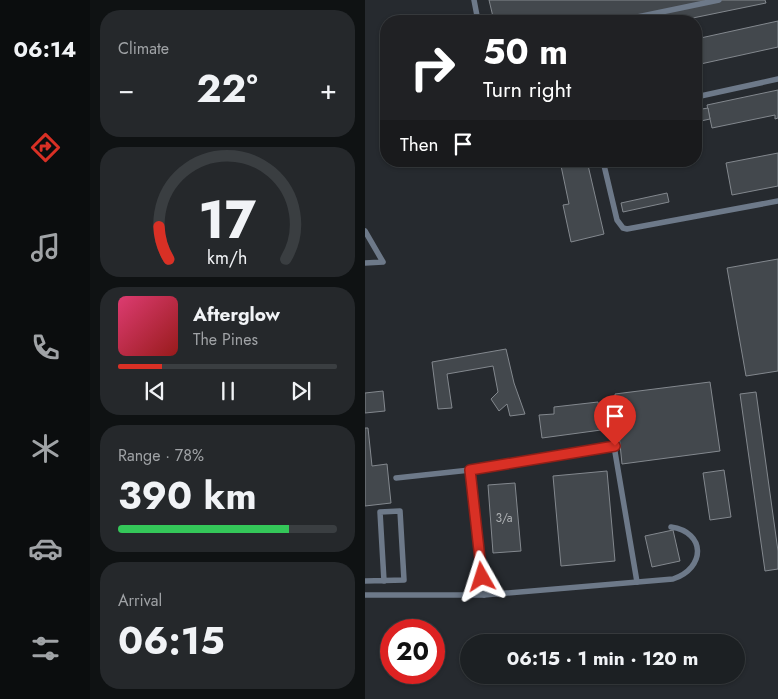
<!DOCTYPE html>
<html lang="en">
<head>
<meta charset="utf-8">
<style>
  body { margin:0; font-family:Jost,sans-serif; background:#25282b; color:#f1f3f6; height:100vh; display:flex; flex-direction:column; font-size:19px; white-space:nowrap }
  * { box-sizing:border-box; margin:0 }
  p { font-size:16px; color:#a0a3a6 }
  .icon { flex:none; width:28px; height:28px; fill:none; stroke:currentColor; stroke-width:2; stroke-linecap:round; stroke-linejoin:round }
  .map { position:relative; flex:1; overflow:hidden }
  .side { display:flex; flex-direction:column; gap:10px; padding:10px; background:#0f1213; width:275px }
  .side>* { flex:none }
  .banner { position:absolute; left:15px; top:15px; width:322px; height:152px; border-radius:20px; box-shadow:0 1px 4px #0004,0 0 0 1px #3a3e41; background:#202124; color:#fff; overflow:hidden }
  .speed { position:absolute; left:15px; top:619px; display:flex; gap:10px; font-size:25px; font-weight:700; text-align:center }
  .speed>* { display:grid; place-content:center; width:65px; height:65px; border-radius:50%; background:#1c2023; box-shadow:0 1px 4px #0004,0 0 0 1px #3a3e41; line-height:1 }
  .speed .limit { border:8px solid #d22; background:#fff; color:#111 }
  .pin { position:absolute; display:grid; place-items:center; width:42px; height:42px; color:#fff; margin:-51px -21px; border-radius:50% 50% 50% 0; rotate:-45deg; box-shadow:0 0 5px #0007 }
  .pin .icon { rotate:45deg }
  .me { position:absolute; width:55px; margin:-28px; rotate:354deg; stroke-linejoin:round; filter:drop-shadow(0 0 4px #0008) }
  .turn { display:flex; align-items:center; gap:18px; height:105px; padding:0 20px; font-size:22px }
  .turn .icon { width:65px; height:65px; stroke-width:2.5 }
  .turn b { display:block; font-size:35px; line-height:42px }
  .then { display:flex; align-items:center; height:48px; padding:0 20px; background:#0003; gap:10px; font-size:19px }
  .big { font-size:38px; font-weight:700; line-height:1.1 }
  .side .card { flex:1; display:flex; flex-direction:column; justify-content:center; gap:8px; min-width:0; padding:0 18px; border-radius:20px; background:#25282b }
  .side .dial { align-items:center; gap:0 }
  .dial svg { height:130px; overflow:visible; fill:none; stroke:#3a3e41; stroke-width:7; stroke-linecap:round; text-anchor:middle }
  .dial text { fill:#f1f3f6; stroke:none }
  .song { display:flex; align-items:center; gap:15px }
  .cover { width:60px; height:60px; border-radius:8px; background:linear-gradient(135deg,hsl(340 70% 55%),hsl(0 70% 35%)) }
  .played { height:5px; border-radius:2px; background:linear-gradient(90deg,#d93025 20%,#3a3e41 20%) }
  .keys { display:flex; justify-content:space-around; direction:ltr }
  .heat { display:flex; justify-content:space-between; align-items:center; font-size:28px; direction:ltr }
  .charge { height:8px; border-radius:4px; background:linear-gradient(90deg,#34c759 78%,#3a3e41 0) }
  .trip { position:absolute; left:95px; top:634px; width:285px; height:50px; border-radius:25px; background:#1c2023; box-shadow:0 1px 4px #0004,0 0 0 1px #3a3e41; font-weight:700; line-height:50px; text-align:center }
  main { display:flex; flex:1; min-height:0 }
  .dock { display:flex; flex-direction:column; width:90px; justify-content:space-around; align-items:center; background:#0b0d0e; color:#a0a3a6 }
  .dock .icon { width:35px; height:35px }
  .dock .current { color:#d93025 }
  .dock b { font-size:22px; color:#f1f3f6 }
  .map>svg:first-child { display:block }
</style>
</head>
<body>
<main>
<nav class="dock">
<b>06:14</b>
<svg class="icon current" aria-label="directions" viewBox="0 0 24 24"><path d="M12 3l9 9-9 9-9-9zM9 14v-3h6M13 9l2 2-2 2"/></svg>
<svg class="icon" aria-label="music" viewBox="0 0 24 24"><path d="M9 18V5l10-2v13"/><circle cx="6" cy="18" r="3"/><circle cx="16" cy="16" r="3"/></svg>
<svg class="icon" aria-label="phone" viewBox="0 0 24 24"><path d="M5 4h4l2 5-3 2q2 4 5 5l2-3 5 2v4C11 20 4 13 5 4z"/></svg>
<svg class="icon" aria-label="climate" viewBox="0 0 24 24"><path d="M12 3v18M4 7l16 10M4 17L20 7"/></svg>
<svg class="icon" aria-label="car" viewBox="0 0 24 24"><path d="M5 17H2v-5l4-1 3-4h7l3 4 3 1v5h-3M9 17h6M6 11h13"/><circle cx="7" cy="17" r="2"/><circle cx="17" cy="17" r="2"/></svg>
<svg class="icon" aria-label="filters" viewBox="0 0 24 24"><path d="M4 7h16M4 17h16"/><circle cx="9" cy="7" r="2"/><circle cx="15" cy="17" r="2"/></svg>
</nav>
<section class="side">
<div class="card"><p>Climate</p>
<div class="heat"><a>−</a><b class="big">22°</b><a>+</a></div>
</div>
<div class="card dial"><svg viewBox="0 0 100 80">
<path d="M14 69A42 42 0 1 1 86 69"/>
<path d="M14 69A42 42 0 0 1 8 49" stroke="#d93025"/>
<text x="50" y="56" font-size="32" font-weight="700">17</text>
<text x="50" y="72" font-size="11">km/h</text>
</svg></div>
<div class="card">
<div class="song"><i class="cover"></i><div><b>Afterglow</b><p>The Pines</p></div></div>
<div class="played"></div>
<div class="keys"><svg class="icon" aria-label="previous" viewBox="0 0 24 24"><path d="M18 5L8 12l10 7zM5 5v14"/></svg><svg class="icon" aria-label="pause" viewBox="0 0 24 24"><path d="M8 5v14M16 5v14"/></svg><svg class="icon" aria-label="next" viewBox="0 0 24 24"><path d="M6 5l10 7-10 7zM19 5v14"/></svg></div>
</div>
<div class="card"><p>Range · 78%</p><b class="big">390 km</b><div class="charge"></div></div>
<div class="card"><p>Arrival</p><b class="big">06:15</b></div>
</section>
<div class="map">
<svg width="413" height="699" viewBox="0 0 413 699">
  <rect width="100%" height="100%" fill="#262a2f"/>
  <g fill="#43484d" stroke="#83888e">
    <polygon points="124,0 400,0 401,3 313,21 129,21"/>
    <polygon points="413,21 413,47 331,65 331,39"/>
    <polygon points="413,90 413,118 410,119 410,115 347,128 342,105"/>
    <polygon points="343,108 345,119 331,122 331,110"/>
    <polygon points="413,153 413,186 367,195 361,163"/>
    <polygon points="195,161 222,161 239,234 206,242 198,205 204,204"/>
    <polygon points="302,193 304,202 258,212 256,203"/>
    <polygon points="413,259 413,371 381,376 362,268"/>
    <polygon points="141,349 149,383 160,414 145,416 142,404 134,411 126,399 133,392 128,366 82,374 87,408 73,409 67,362"/>
    <polygon points="345,382 355,451 257,464 250,394"/>
    <polygon points="18,391 20,411 0,413 0,393"/>
    <polygon points="391,392 413,551 413,569 400,571 375,394"/>
    <polygon points="233,402 236,430 177,438 174,415 189,414 189,407"/>
    <polygon points="0,428 3,428 7,466 22,464 26,503 0,506"/>
    <polygon points="359,470 366,517 345,520 338,473"/>
    <polygon points="242,471 250,561 196,566 188,476"/>
    <polygon points="150,483 156,551 128,553 123,485"/>
    <polygon points="308,530 315,561 287,567 280,536"/>
  </g>
  <g fill="none" stroke-linecap="round" stroke-linejoin="round">
    <g stroke="#6d7989" stroke-width="5.5">
      <polyline points="109,0 113,21"/>
      <polyline points="253,21 354,0"/>
      <polyline points="331,97 413,79"/>
      <polyline points="238,161 252,220 258,228 262,229 413,201"/>
      <polyline points="0,231 18,262 0,263"/>
      <polyline points="31,478 105,470"/>
      <polyline points="0,581 39,580 35,511 15,512 19,581"/>
      <path d="M0,595H119L308,579C341,568 341,532 306,527"/>
      <polyline points="119,595 105,470 249,446 272,582"/>
    </g>
  </g>
  <g fill="none" stroke-linecap="round" stroke-linejoin="round">
    <defs>
      <polyline id="route" points="117,577 105,470 250,446"/>
    </defs>
    <use href="#route" stroke="#8d1f18" stroke-width="12"/>
    <use href="#route" stroke="#d93025" stroke-width="9"/>
  </g>
  <g text-anchor="middle" dominant-baseline="central" stroke-width="5" stroke-linejoin="round" paint-order="stroke">
    <g font-size="12" fill="#aeb1b4">
      <text x="139" y="518">3/a</text>
    </g>
  </g>
</svg>
<div class="speed"><div class="limit">20</div></div>
<div class="pin" style="left:250px;top:446px;background:#d93025"><svg class="icon" aria-label="arrive" viewBox="0 0 24 24"><path d="M6 21V4h12l-3 4 3 4H6"/></svg></div>
<svg class="me" style="left:117px;top:577px" viewBox="-20 -20 40 40"><path d="M0-17L14 15 0 8-14 15z" fill="#d93025" stroke="#fff" stroke-width="4"/></svg>
<div class="trip">06:15 · 1 min · 120 m</div>
<div class="banner">
<div class="turn"><svg class="icon" aria-label="right" viewBox="0 0 24 24"><path d="M7 20v-9h11M14 6l5 5-5 5"/></svg><div><b>50 m</b>Turn right</div></div>
<div class="then">Then<svg class="icon" aria-label="arrive" viewBox="0 0 24 24"><path d="M6 21V4h12l-3 4 3 4H6"/></svg></div>
</div>
</div>
</main>
</body>
</html>
